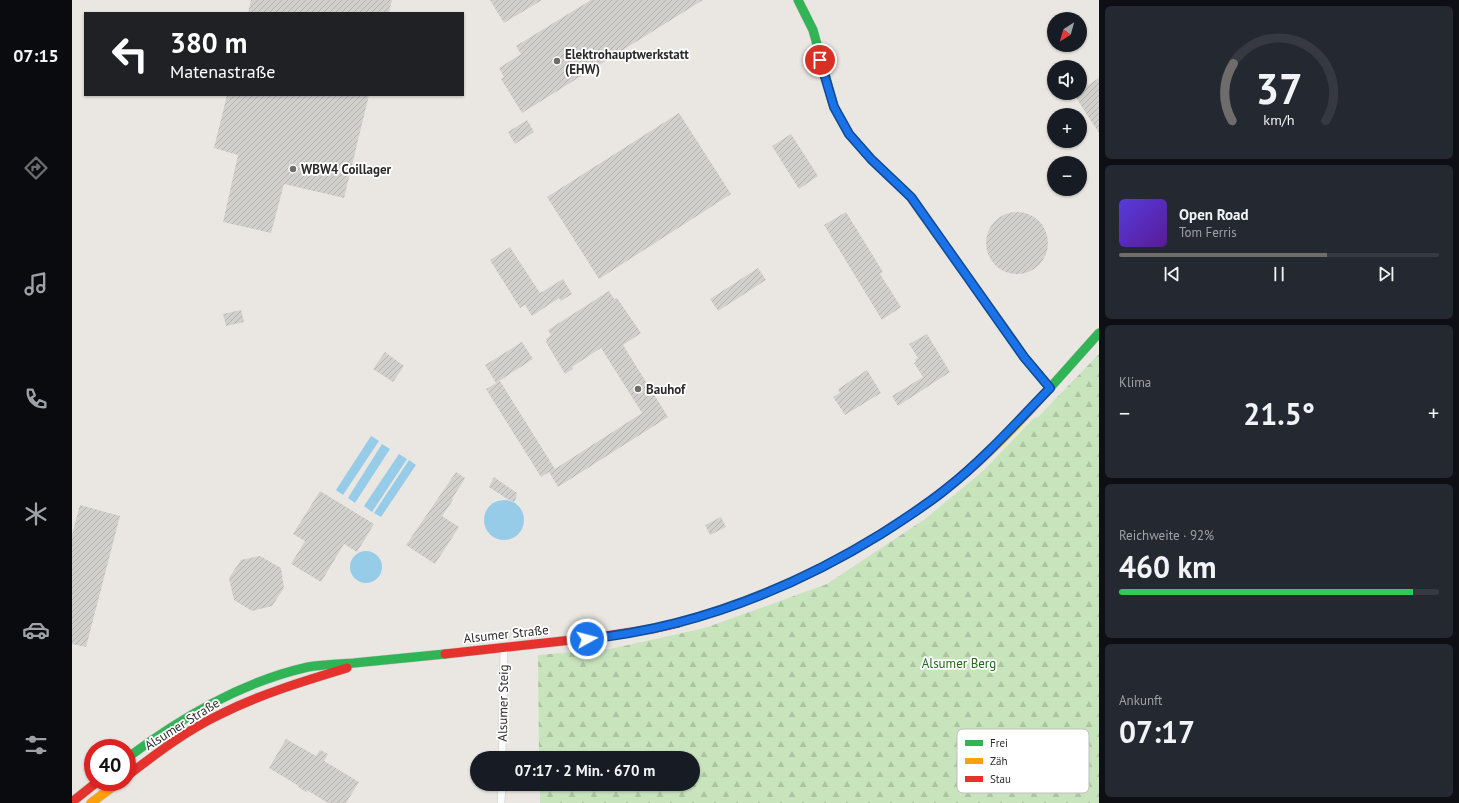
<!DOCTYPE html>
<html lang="de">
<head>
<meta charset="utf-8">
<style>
  body { margin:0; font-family:"PT Sans",sans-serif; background:#242831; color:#f1f3f6; height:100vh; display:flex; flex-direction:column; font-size:15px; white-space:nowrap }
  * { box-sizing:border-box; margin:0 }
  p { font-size:13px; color:#9ea1a6 }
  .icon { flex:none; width:22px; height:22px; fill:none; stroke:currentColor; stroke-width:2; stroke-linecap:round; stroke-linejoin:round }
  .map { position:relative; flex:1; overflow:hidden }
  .details { display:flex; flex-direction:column; gap:6px; padding:6px; background:#0d0f14; width:360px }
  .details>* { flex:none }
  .banner { position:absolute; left:12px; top:12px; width:380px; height:84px; border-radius:0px; box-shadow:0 1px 3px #0004; background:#202124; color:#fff; overflow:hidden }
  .needle { width:26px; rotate:217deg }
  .tools { position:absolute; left:975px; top:12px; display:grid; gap:8px }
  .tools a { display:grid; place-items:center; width:40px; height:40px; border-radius:50%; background:#171b24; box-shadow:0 1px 3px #0004; font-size:20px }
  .speed { position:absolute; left:12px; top:739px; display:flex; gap:8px; font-size:20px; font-weight:700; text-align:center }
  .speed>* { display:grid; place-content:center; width:52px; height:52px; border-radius:50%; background:#171b24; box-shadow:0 1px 3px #0004; line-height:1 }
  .speed .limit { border:6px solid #d22; background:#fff; color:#111 }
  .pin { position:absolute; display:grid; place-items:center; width:34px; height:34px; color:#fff; margin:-17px; border:2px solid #fff; border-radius:50%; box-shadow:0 1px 4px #0007 }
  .me { position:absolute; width:44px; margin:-22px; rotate:83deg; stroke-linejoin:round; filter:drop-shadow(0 0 3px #0008) }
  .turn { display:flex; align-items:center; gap:14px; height:84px; padding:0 20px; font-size:18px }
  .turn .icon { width:52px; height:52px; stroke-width:2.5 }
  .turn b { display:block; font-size:28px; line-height:34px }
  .big { font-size:30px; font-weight:800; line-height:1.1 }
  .details .widget { flex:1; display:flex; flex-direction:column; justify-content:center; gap:6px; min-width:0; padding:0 14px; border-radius:6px; background:#242831 }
  .details .dial { align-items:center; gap:0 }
  .dial svg { height:104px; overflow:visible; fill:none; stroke:#363941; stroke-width:7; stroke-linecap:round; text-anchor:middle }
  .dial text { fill:#f1f3f6; stroke:none }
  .song { display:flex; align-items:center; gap:12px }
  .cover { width:48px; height:48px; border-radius:6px; background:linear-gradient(135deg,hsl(250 70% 55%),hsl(270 70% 35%)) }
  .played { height:4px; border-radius:2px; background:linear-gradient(90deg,#6e6d6b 65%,#363941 65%) }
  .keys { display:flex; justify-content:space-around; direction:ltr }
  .heat { display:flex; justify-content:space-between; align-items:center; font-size:22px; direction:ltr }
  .charge { height:6px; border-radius:3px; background:linear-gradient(90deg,#34c759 92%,#363941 0) }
  .trip { position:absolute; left:398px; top:751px; width:230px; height:40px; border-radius:20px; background:#171b24; box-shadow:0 1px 3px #0004; font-weight:800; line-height:40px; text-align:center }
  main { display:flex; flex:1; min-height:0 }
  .dock { display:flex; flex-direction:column; width:72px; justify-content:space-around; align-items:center; background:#090b0e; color:#9ea1a6 }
  .dock .icon { width:28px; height:28px }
  .dock .current { color:#6e6d6b }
  .dock b { font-size:18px; color:#f1f3f6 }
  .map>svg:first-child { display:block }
</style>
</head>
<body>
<main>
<nav class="dock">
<b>07:15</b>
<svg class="icon current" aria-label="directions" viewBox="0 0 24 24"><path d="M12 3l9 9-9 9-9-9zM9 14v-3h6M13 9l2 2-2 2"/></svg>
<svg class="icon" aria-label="music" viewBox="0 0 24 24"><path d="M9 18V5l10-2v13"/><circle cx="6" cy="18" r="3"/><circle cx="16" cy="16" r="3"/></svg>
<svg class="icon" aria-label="phone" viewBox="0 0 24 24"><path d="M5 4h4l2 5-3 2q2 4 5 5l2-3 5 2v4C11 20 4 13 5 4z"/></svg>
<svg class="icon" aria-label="climate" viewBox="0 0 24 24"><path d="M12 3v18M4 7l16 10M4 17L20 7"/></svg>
<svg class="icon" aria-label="car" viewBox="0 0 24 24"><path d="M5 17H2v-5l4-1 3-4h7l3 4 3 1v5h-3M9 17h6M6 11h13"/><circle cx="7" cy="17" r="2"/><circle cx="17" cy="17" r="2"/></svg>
<svg class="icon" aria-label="filters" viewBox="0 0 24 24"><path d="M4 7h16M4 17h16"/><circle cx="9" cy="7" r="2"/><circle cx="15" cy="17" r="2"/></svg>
</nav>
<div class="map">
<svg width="1027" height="803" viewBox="0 0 1027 803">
  <defs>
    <pattern id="forest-firs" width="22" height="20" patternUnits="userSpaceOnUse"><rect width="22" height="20" fill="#c8e4bc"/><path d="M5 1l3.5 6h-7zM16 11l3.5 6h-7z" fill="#acc4a2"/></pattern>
    <pattern id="building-hatch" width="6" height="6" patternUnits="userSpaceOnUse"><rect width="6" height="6" fill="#d2d0cd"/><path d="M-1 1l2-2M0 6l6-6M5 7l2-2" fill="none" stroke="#b4b3b0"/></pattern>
  </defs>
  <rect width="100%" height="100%" fill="#eae7e2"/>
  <polygon fill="url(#forest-firs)" points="1027,354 1027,803 468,803 468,784 621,784 621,758 467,758 466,655 538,649 633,628 755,584 853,519 911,471 963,417 965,418"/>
  <g fill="#97cce9">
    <polygon points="299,436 307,441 271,495 264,490"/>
    <polygon points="310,444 318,449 283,503 276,498"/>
    <polygon points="327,454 335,459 300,512 292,506"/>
    <polygon points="337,460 344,465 309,517 302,513"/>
    <circle cx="432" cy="520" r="20"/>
    <circle cx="294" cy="567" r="16"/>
  </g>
  <g fill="url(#building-hatch)">
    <polygon points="179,0 320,0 317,13 176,13"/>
    <polygon points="418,0 470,0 432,23"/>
    <polygon points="519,0 631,0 450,113 429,79 432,77 427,68 449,54 444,46"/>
    <polygon points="1027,78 1027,133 1001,93 1008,93 1008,90"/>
    <polygon points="155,95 297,95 272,198 212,184 199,233 151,222 166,155 142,148"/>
    <polygon points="607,113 659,194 527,279 475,197"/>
    <polygon points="455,120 462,132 443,144 436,132"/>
    <polygon points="719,134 746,176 727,189 700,146"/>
    <polygon points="774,212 811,272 808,274 829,307 810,320 752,225"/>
    <circle cx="945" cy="243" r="31"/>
    <polygon points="438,247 468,293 491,279 500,294 489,301 487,298 460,316 453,305 448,308 418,260"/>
    <polygon points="686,268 694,280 646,311 638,299"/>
    <polygon points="537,291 542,299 545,298 569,333 551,345 596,417 486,487 477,472 469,477 414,389 428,381 483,469 570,413 529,348 500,367 501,369 493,374 474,342 475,341 474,339 479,335 476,330"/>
    <polygon points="169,310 172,322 154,326 151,314"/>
    <polygon points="855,334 878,372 826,406 820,396 851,377 842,363 844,362 843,360 846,358 837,344"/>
    <polygon points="450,342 461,359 424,383 413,365"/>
    <polygon points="313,352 332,366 321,382 301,369"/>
    <polygon points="795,370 809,393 773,415 761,397 768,393 766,389"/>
    <polygon points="384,472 393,478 380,499 381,500 370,516 387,527 363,564 334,545"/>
    <polygon points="422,477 445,493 444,498 442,502 435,499 417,487"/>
    <polygon points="248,491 302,524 285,552 272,544 249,582 219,564 233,541 221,534"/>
    <polygon points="8,505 48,516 14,647 0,644 0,535"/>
    <polygon points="649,517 654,527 638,535 633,525"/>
    <polygon points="188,556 209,568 212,588 200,606 180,611 162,600 157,578 169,560"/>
    <polygon points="214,739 244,756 248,750 256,754 252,761 287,782 274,803 256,803 235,790 234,792 226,787 227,786 197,768"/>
  </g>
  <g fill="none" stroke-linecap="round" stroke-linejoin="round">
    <defs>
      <g id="street">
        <polyline points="430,758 432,648"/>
        <polyline points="429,803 430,784"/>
      </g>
      <g id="fast">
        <polyline points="726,0 741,30 762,107 777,134 799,159 837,195"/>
        <polyline points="942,342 952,357 978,388"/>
        <polyline points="977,389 1027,333"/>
        <path d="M606,623C691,599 772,561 844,511"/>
        <path d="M55,758C109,718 169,682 236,667C251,664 267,664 282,663C312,660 342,657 373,654"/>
      </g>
      <g id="slow">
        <polyline points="837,195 942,342"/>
        <path d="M844,511C894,478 937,434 977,389"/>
        <polyline points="19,803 47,782"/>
      </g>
      <g id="jam">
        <polyline points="373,654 527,637 580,629 606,623"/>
        <path d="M55,776C85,753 115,730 149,714C189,694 232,681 275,668"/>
        <polyline points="0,802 25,782"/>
      </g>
    </defs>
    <use href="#street" stroke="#c7c6c6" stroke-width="8"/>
    <use href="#fast" stroke="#c7c6c6" stroke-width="10"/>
    <use href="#slow" stroke="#c7c6c6" stroke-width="10"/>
    <use href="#jam" stroke="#c7c6c6" stroke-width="10"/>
    <use href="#street" stroke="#fcfbfb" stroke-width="7"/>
    <use href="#fast" stroke="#30b455" stroke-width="9"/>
    <use href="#slow" stroke="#ff9f0a" stroke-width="9"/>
    <use href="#jam" stroke="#e5322d" stroke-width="9"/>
  </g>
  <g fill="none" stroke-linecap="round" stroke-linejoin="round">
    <defs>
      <path id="route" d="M515,639C620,628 720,589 809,534C831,520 853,506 874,489C912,459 944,423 978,388L952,357L839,197L799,159L777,134L762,107L748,60"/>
    </defs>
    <use href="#route" stroke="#114b97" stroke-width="10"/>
    <use href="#route" stroke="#1a73e8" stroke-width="7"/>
  </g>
  <g fill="#6e6d6b" stroke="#fff" stroke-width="1.5">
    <circle cx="485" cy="61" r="4"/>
    <circle cx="221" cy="169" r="4"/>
    <circle cx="566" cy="389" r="4"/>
  </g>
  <g text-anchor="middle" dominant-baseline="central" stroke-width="3.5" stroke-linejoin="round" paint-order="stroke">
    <g font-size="13" font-weight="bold" fill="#2b2b2b" stroke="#fff" text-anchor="start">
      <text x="493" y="54">Elektrohauptwerkstatt<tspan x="493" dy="15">(EHW)</tspan></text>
      <text x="229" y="169">WBW4 Coillager</text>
      <text x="574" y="389">Bauhof</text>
    </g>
    <g font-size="13" fill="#2b2b2b" stroke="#fff">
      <text transform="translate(434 634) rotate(-6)">Alsumer Straße</text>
      <text transform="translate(431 703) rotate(-89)">Alsumer Steig</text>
      <text transform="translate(110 724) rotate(-32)">Alsumer Straße</text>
    </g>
    <g font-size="13" fill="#24671c" stroke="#fff">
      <text x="887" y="663">Alsumer Berg</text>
    </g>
  </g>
  <rect x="885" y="729" width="132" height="64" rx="6" fill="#fff" stroke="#bfbfbf" stroke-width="1"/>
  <rect x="893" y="740" width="18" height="6" fill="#30b455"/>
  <rect x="893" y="758" width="18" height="6" fill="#ff9f0a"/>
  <rect x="893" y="776" width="18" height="6" fill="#e5322d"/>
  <g font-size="11" fill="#2b2b2b">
    <text x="918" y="747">Frei</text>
    <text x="918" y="765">Zäh</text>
    <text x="918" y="783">Stau</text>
  </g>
</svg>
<div class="tools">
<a><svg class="needle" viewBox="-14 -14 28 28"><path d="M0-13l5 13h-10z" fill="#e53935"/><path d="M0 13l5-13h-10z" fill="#9ea1a6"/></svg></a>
<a><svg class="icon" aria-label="sound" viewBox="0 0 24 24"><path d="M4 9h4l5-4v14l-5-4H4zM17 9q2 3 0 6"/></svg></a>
<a>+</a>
<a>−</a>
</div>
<div class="speed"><div class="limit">40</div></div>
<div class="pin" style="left:748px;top:60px;background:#d93025"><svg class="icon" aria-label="arrive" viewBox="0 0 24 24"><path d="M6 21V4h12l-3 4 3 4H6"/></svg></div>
<svg class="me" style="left:515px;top:639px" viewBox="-20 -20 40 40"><circle r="17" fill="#1a73e8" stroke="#fff" stroke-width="3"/><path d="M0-11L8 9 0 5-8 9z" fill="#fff"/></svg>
<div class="trip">07:17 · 2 Min. · 670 m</div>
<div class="banner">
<div class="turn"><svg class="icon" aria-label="left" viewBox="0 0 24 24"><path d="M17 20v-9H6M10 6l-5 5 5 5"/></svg><div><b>380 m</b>Matenastraße</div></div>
</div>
</div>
<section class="details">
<div class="widget dial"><svg viewBox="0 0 100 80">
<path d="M14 69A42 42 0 1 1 86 69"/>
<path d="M14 69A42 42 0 0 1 15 25" stroke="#6e6d6b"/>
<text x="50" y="56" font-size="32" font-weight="700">37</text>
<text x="50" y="72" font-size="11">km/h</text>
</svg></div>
<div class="widget">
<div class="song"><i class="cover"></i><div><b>Open Road</b><p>Tom Ferris</p></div></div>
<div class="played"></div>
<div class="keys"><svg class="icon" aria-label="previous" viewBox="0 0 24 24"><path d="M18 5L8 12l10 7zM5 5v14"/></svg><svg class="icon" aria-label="pause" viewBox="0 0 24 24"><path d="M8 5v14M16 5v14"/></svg><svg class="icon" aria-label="next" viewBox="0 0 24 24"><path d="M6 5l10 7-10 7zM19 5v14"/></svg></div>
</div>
<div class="widget"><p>Klima</p>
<div class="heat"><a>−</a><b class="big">21.5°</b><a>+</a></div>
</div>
<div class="widget"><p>Reichweite · 92%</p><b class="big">460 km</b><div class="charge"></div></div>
<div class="widget"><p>Ankunft</p><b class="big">07:17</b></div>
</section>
</main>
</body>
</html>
